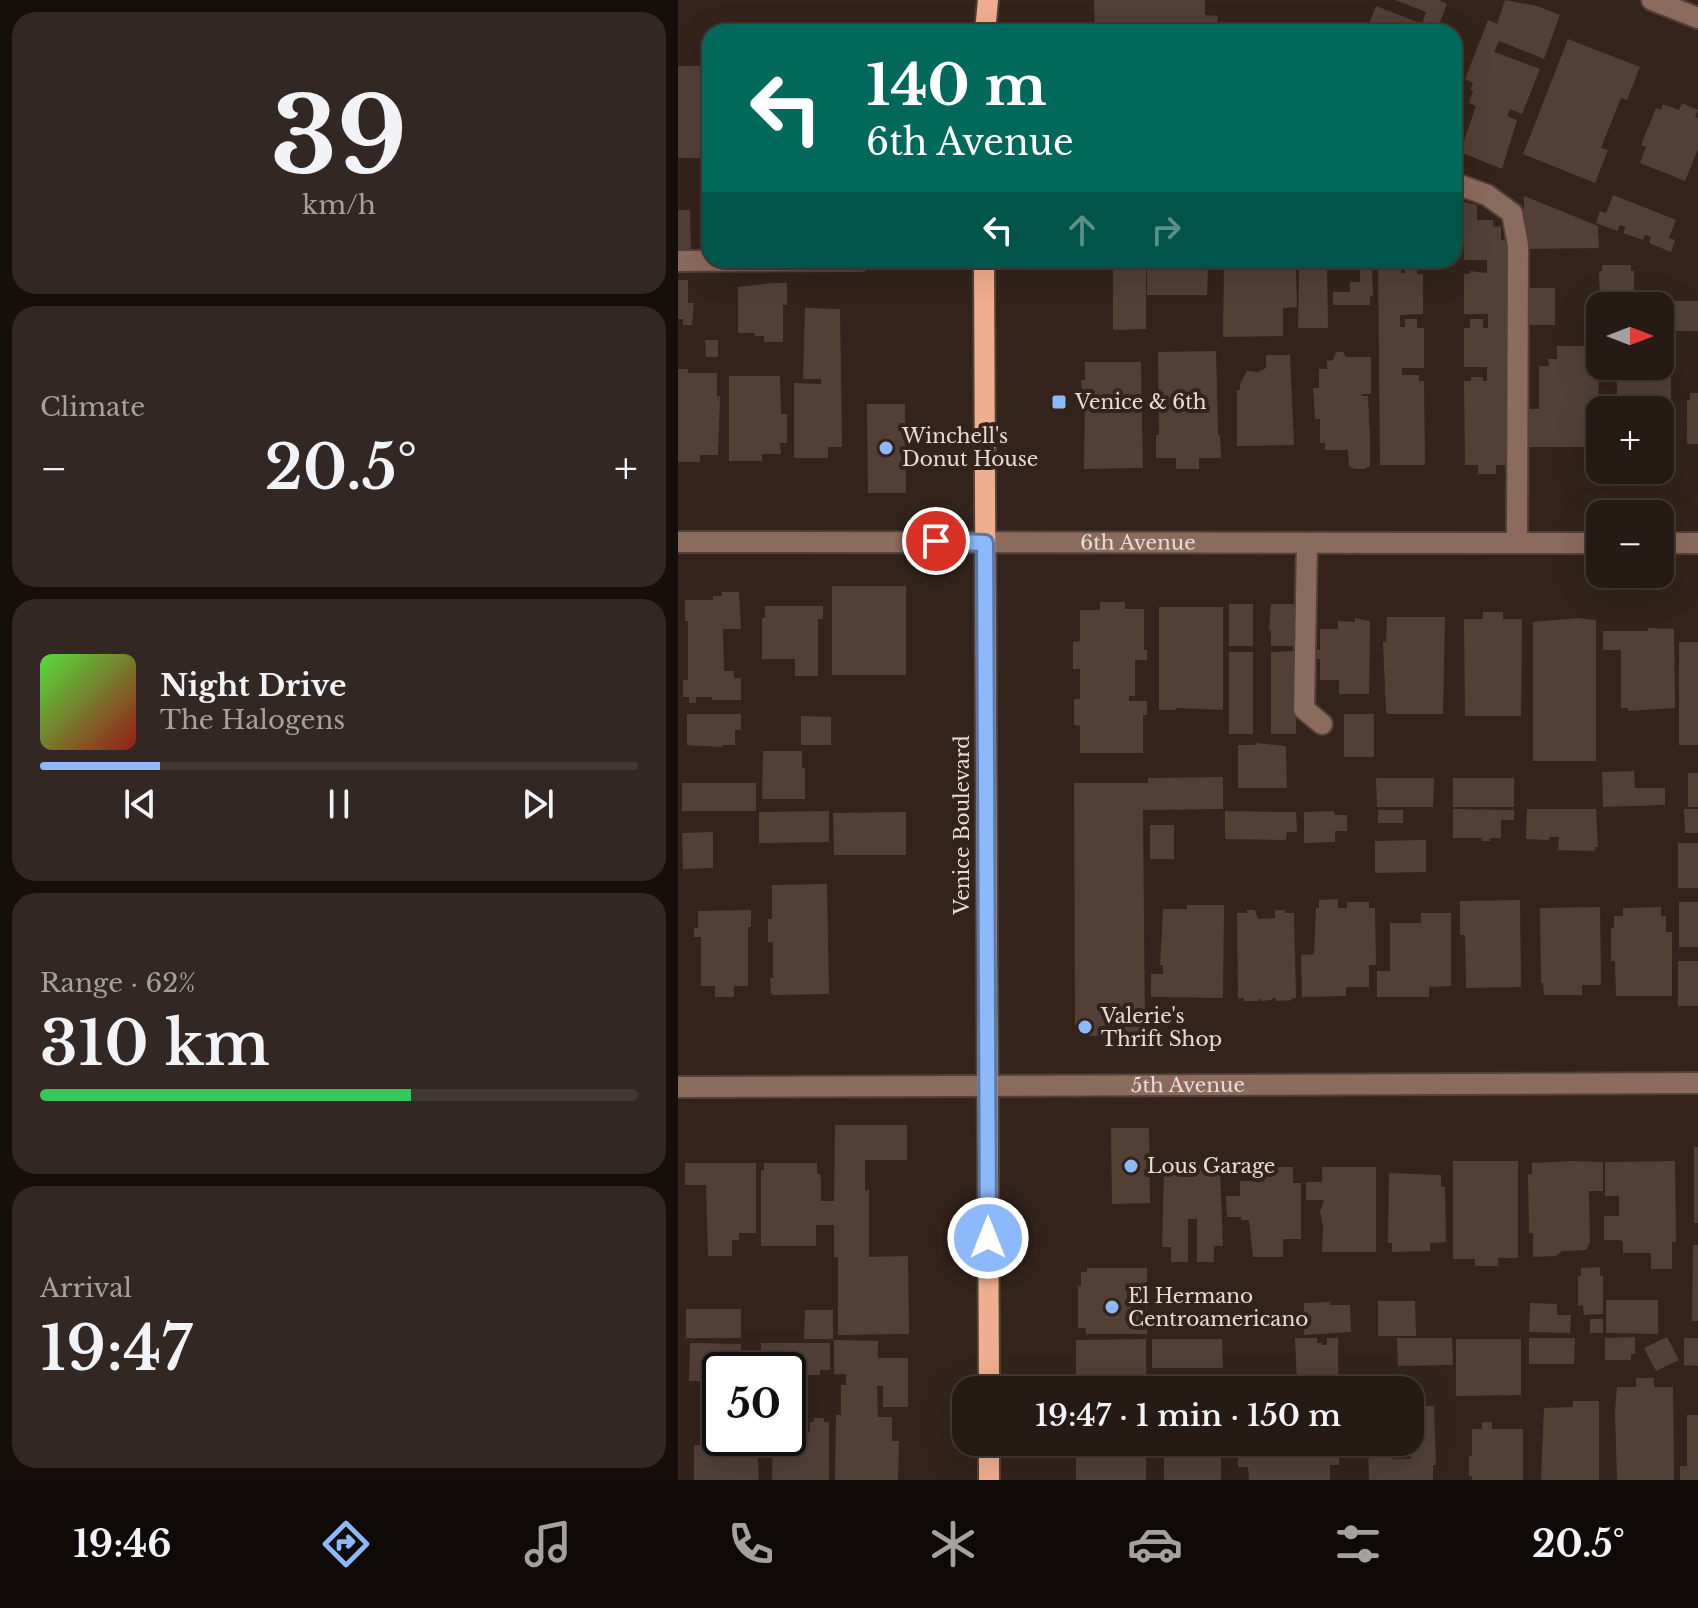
<!DOCTYPE html>
<html lang="en">
<head>
<meta charset="utf-8">
<style>
  body { margin:0; font-family:"Libre Baskerville",serif; background:#322722; color:#f1f3f6; height:100vh; display:flex; flex-direction:column; font-size:30px; white-space:nowrap }
  * { box-sizing:border-box; margin:0 }
  p { font-size:26px; color:#a4a1a0 }
  .icon { flex:none; width:44px; height:44px; fill:none; stroke:currentColor; stroke-width:2; stroke-linecap:round; stroke-linejoin:round }
  .map { position:relative; flex:1; overflow:hidden }
  .panel { display:flex; flex-direction:column; gap:12px; padding:12px; background:#150e0b; width:678px }
  .panel>* { flex:none }
  .guide { position:absolute; left:24px; top:24px; width:760px; height:244px; border-radius:24px; box-shadow:0 8px 32px #0002,0 0 0 2px #423834; background:#00695c; color:#fff; overflow:hidden }
  .needle { width:52px; rotate:90deg }
  .fabs { position:absolute; left:908px; top:292px; display:grid; gap:16px }
  .fabs a { display:grid; place-items:center; width:88px; height:88px; border-radius:16px; background:#261a14; box-shadow:0 8px 32px #0002,0 0 0 2px #423834; font-size:40px }
  .speed { position:absolute; left:24px; top:1352px; display:flex; gap:16px; font-size:40px; font-weight:700; text-align:center }
  .speed>* { display:grid; place-content:center; width:104px; height:104px; border-radius:50%; background:#261a14; box-shadow:0 8px 32px #0002,0 0 0 2px #423834; line-height:1 }
  .speed .limit { border:4px solid #111; border-radius:12px; background:#fff; color:#111 }
  .pin { position:absolute; display:grid; place-items:center; width:68px; height:68px; color:#fff; margin:-34px; border:4px solid #fff; border-radius:50%; box-shadow:0 2px 8px #0007 }
  .me { position:absolute; width:88px; margin:-44px; rotate:0deg; stroke-linejoin:round; filter:drop-shadow(0 0 6px #0008) }
  .turn { display:flex; align-items:center; gap:28px; height:168px; padding:0 32px; font-size:36px }
  .turn .icon { width:104px; height:104px; stroke-width:2.5 }
  .turn b { display:block; font-size:56px; line-height:68px }
  .lanes { display:flex; align-items:center; height:76px; padding:0 32px; background:#0003; justify-content:center; gap:40px; direction:ltr }
  .lanes .off { opacity:.35 }
  .big { font-size:60px; font-weight:600; line-height:1.1 }
  .panel .tile { flex:1; display:flex; flex-direction:column; justify-content:center; gap:12px; min-width:0; padding:0 28px; border-radius:24px; background:#322722 }
  .panel .dial { align-items:center; gap:0 }
  .dial b { font-size:104px; line-height:1 }
  .song { display:flex; align-items:center; gap:24px }
  .cover { width:96px; height:96px; border-radius:12px; background:linear-gradient(135deg,hsl(110 70% 55%),hsl(0 70% 35%)) }
  .played { height:8px; border-radius:4px; background:linear-gradient(90deg,#8cb9fc 20%,#423834 20%) }
  .keys { display:flex; justify-content:space-around; direction:ltr }
  .heat { display:flex; justify-content:space-between; align-items:center; font-size:44px; direction:ltr }
  .charge { height:12px; border-radius:6px; background:linear-gradient(90deg,#34c759 62%,#423834 0) }
  .trip { position:absolute; left:274px; top:1376px; width:472px; height:80px; border-radius:24px; background:#261a14; box-shadow:0 8px 32px #0002,0 0 0 2px #423834; font-weight:600; line-height:80px; text-align:center }
  .tabs { display:flex; height:128px; justify-content:space-around; align-items:center; background:#0f0a08; color:#a4a1a0 }
  .tabs .icon { width:56px; height:56px }
  .tabs .current { color:#8cb9fc }
  .tabs b { font-size:36px; color:#f1f3f6 }
  main { display:flex; flex:1; min-height:0 }
  .map>svg:first-child { display:block }
</style>
</head>
<body>
<main>
<section class="panel">
<div class="tile dial"><b>39</b><p>km/h</p></div>
<div class="tile"><p>Climate</p>
<div class="heat"><a>−</a><b class="big">20.5°</b><a>+</a></div>
</div>
<div class="tile">
<div class="song"><i class="cover"></i><div><b>Night Drive</b><p>The Halogens</p></div></div>
<div class="played"></div>
<div class="keys"><svg class="icon" aria-label="previous" viewBox="0 0 24 24"><path d="M18 5L8 12l10 7zM5 5v14"/></svg><svg class="icon" aria-label="pause" viewBox="0 0 24 24"><path d="M8 5v14M16 5v14"/></svg><svg class="icon" aria-label="next" viewBox="0 0 24 24"><path d="M6 5l10 7-10 7zM19 5v14"/></svg></div>
</div>
<div class="tile"><p>Range · 62%</p><b class="big">310 km</b><div class="charge"></div></div>
<div class="tile"><p>Arrival</p><b class="big">19:47</b></div>
</section>
<div class="map">
<svg width="1020" height="1480" viewBox="0 0 1020 1480">
  <rect width="100%" height="100%" fill="#33231b"/>
  <g fill="#524037">
    <polygon points="416,0 527,0 527,15 540,16 538,32 417,32"/>
    <polygon points="717,0 761,0 769,4 758,32 688,32 698,6 744,24 748,12"/>
    <polygon points="827,0 859,6 882,15 866,59 821,41 816,52 862,69 844,114 832,109 829,116 839,120 824,169 782,152 798,106 791,103 795,91 792,90 795,83 787,79 810,20 819,24"/>
    <polygon points="890,39 962,67 949,100 943,98 923,148 930,150 917,183 845,154"/>
    <polygon points="0,66 31,66 32,158 0,158"/>
    <polygon points="1004,103 1020,110 1017,117 1020,118 1020,149 1007,181 962,163 968,147 963,145 978,108 983,110 985,104 1001,110"/>
    <polygon points="776,108 785,112 776,135"/>
    <polygon points="935,195 998,220 991,238 997,240 993,252 971,243 973,237 967,235 965,240 945,233 948,227 942,225 939,231 918,223 922,211 928,213"/>
    <polygon points="846,196 920,226 921,248 846,249"/>
    <polygon points="776,198 786,198 786,202 799,205 799,220 815,220 815,227 823,226 823,240 831,240 832,465 818,465 818,474 800,474 800,465 787,465 786,381 793,381 793,377 805,377 805,381 809,381 809,367 786,367 786,328 792,328 792,319 805,319 805,328 810,328 810,314 786,314 786,274 792,274 792,271 809,273 809,260 786,260 786,232 776,232"/>
    <polygon points="0,210 12,210 13,252 0,252"/>
    <polygon points="700,260 722,260 723,273 727,273 727,267 739,267 739,274 745,274 745,314 722,315 722,327 727,327 727,319 739,319 739,328 746,328 746,368 724,368 724,375 741,375 741,381 746,381 747,465 702,465"/>
    <polygon points="924,265 953,265 953,271 956,271 956,302 922,303 921,271 924,271"/>
    <polygon points="649,266 650,328 620,328 621,271 624,267"/>
    <polygon points="469,267 530,267 529,295 469,295"/>
    <polygon points="546,267 618,268 619,307 605,308 605,336 545,337"/>
    <polygon points="682,267 694,267 695,296 692,297 692,305 655,305 655,292 672,292 672,282 682,282"/>
    <polygon points="435,268 468,268 468,329 435,330"/>
    <polygon points="0,280 10,280 10,303 16,303 14,325 5,325 5,319 0,319"/>
    <polygon points="94,283 109,283 109,305 105,305 105,342 86,342 86,336 77,336 77,333 60,333 60,287"/>
    <polygon points="849,288 877,288 877,325 850,325"/>
    <rect x="997" y="301" width="23" height="30"/>
    <polygon points="127,308 162,309 164,447 150,447 150,458 116,458 116,383 143,384 143,379 125,379"/>
    <polygon points="27,340 40,340 40,357 28,357"/>
    <polygon points="879,346 921,346 920,447 848,447 849,409 861,409 861,366 871,366 870,359 879,359"/>
    <polygon points="538,351 540,435 542,435 543,458 521,458 521,469 498,469 498,458 478,458 478,435 481,435 480,352"/>
    <polygon points="658,352 665,352 668,357 693,357 693,394 683,394 684,396 690,396 692,440 692,466 686,469 676,469 671,466 670,450 647,450 647,443 642,443 642,419 637,419 635,388 641,388 641,369 649,369 649,361 655,360"/>
    <polygon points="588,355 612,355 616,445 559,446 559,390 562,390 562,384 569,371 580,372 588,368"/>
    <polygon points="982,355 993,355 993,442 982,442 982,410 939,410 939,366 982,366"/>
    <polygon points="407,362 463,362 465,468 406,469 407,395 404,395 403,380 407,380"/>
    <polygon points="0,369 10,369 10,373 39,373 39,397 42,396 40,455 22,455 22,462 0,462"/>
    <polygon points="51,376 102,376 103,414 109,414 109,443 102,443 103,454 84,454 84,461 51,461"/>
    <polygon points="1012,393 1020,393 1020,444 1009,444 1009,400 1012,400"/>
    <polygon points="189,404 227,404 228,493 190,493"/>
    <rect x="154" y="586" width="74" height="89"/>
    <polygon points="44,592 61,592 63,629 45,629 46,671 56,671 56,678 63,678 63,700 34,700 34,697 18,697 18,703 11,703 11,697 5,697 5,680 10,680 10,621 7,621 7,600 35,600 35,596 44,596"/>
    <polygon points="422,602 447,602 447,609 466,609 466,650 469,650 469,660 457,660 457,696 451,696 451,701 469,701 469,715 465,715 465,753 402,753 402,726 396,725 396,699 402,699 402,669 395,669 395,642 402,641 402,610 422,610"/>
    <rect x="551" y="604" width="24" height="42"/>
    <polygon points="593,604 617,604 617,646 593,646 593,630 591,630"/>
    <polygon points="87,606 145,606 145,619 140,619 140,676 117,676 117,659 84,659 84,618 87,618"/>
    <polygon points="481,607 545,607 545,710 498,708 498,710 481,710"/>
    <polygon points="805,612 825,612 825,619 844,619 843,716 787,716 786,619 805,619"/>
    <polygon points="709,617 767,617 765,714 710,714 708,712 705,642 708,642"/>
    <polygon points="677,618 692,621 691,694 661,694 661,680 642,680 642,659 638,659 638,650 642,650 642,629 660,629 660,621 677,622"/>
    <polygon points="899,618 918,620 918,761 855,761 855,622"/>
    <polygon points="970,628 996,629 997,708 950,711 950,708 943,708 943,650 925,650 925,631 970,631"/>
    <rect x="1001" y="642" width="19" height="103"/>
    <polygon points="617,651 618,734 593,734 593,652"/>
    <rect x="551" y="652" width="24" height="82"/>
    <polygon points="9,714 63,714 63,730 57,730 57,745 44,745 44,747 9,745"/>
    <rect x="666" y="714" width="30" height="43"/>
    <polygon points="123,716 153,717 153,745 123,745"/>
    <polygon points="577,743 608,746 609,788 560,788 560,745 577,745"/>
    <polygon points="85,751 124,751 124,768 127,768 127,799 84,799"/>
    <polygon points="956,771 957,788 987,788 987,805 925,807 924,772"/>
    <rect x="1010" y="773" width="10" height="34"/>
    <polygon points="545,777 545,809 465,810 467,1036 408,1036 397,1024 396,783 470,783 470,778"/>
    <polygon points="698,778 756,778 755,807 699,807"/>
    <rect x="775" y="778" width="61" height="29"/>
    <rect x="4" y="783" width="74" height="28"/>
    <polygon points="775,809 836,810 836,820 823,820 823,838 812,838 812,841 804,841 804,838 775,838"/>
    <polygon points="849,809 918,809 920,847 917,847 917,851 880,850 881,837 871,837 871,840 848,839"/>
    <polygon points="1006,809 1020,809 1020,833 1007,833"/>
    <rect x="700" y="810" width="25" height="13"/>
    <polygon points="151,811 151,842 81,843 81,812"/>
    <polygon points="547,811 618,812 619,832 609,832 608,840 547,839"/>
    <polygon points="656,811 657,815 669,815 669,831 657,831 657,842 626,843 626,812"/>
    <polygon points="228,812 228,855 156,855 155,813"/>
    <rect x="472" y="825" width="24" height="34"/>
    <polygon points="35,832 35,868 5,869 4,833"/>
    <polygon points="748,840 748,872 697,873 697,841"/>
    <rect x="1000" y="843" width="20" height="45"/>
    <polygon points="149,884 151,994 95,995 93,993 92,978 95,978 95,942 90,942 90,919 94,919 94,885"/>
    <polygon points="660,899 660,908 669,908 669,902 691,902 691,908 697,908 698,965 691,965 691,987 668,987 668,996 624,997 623,955 636,954 638,908 641,908 641,900"/>
    <polygon points="842,900 843,987 788,988 787,935 782,935 782,901"/>
    <rect x="1001" y="902" width="19" height="45"/>
    <polygon points="509,905 546,905 545,998 473,997 473,974 485,974 485,965 482,965 485,909 509,909"/>
    <polygon points="922,907 923,985 904,985 904,995 866,995 865,983 863,983 862,908"/>
    <polygon points="983,907 983,916 988,916 988,932 994,932 994,996 938,996 937,961 933,961 933,928 936,928 936,916 945,916 945,908"/>
    <polygon points="73,910 73,927 70,927 70,986 56,986 56,997 37,997 37,986 23,986 23,937 16,937 16,928 20,928 20,911"/>
    <polygon points="569,910 577,910 580,919 597,918 597,910 607,910 607,913 616,913 618,998 613,998 614,1000 598,1001 598,998 593,998 594,1000 583,1001 583,998 579,1001 566,1001 566,998 560,998 559,913 569,913"/>
    <polygon points="743,913 773,913 773,986 751,987 751,997 699,997 699,971 712,971 712,923 743,923"/>
    <rect x="1000" y="961" width="20" height="45"/>
    <polygon points="157,1125 229,1125 229,1160 187,1160 187,1191 191,1190 191,1257 230,1256 231,1334 160,1335 160,1257 156,1257 156,1225 138,1225 138,1246 83,1246 83,1170 86,1170 86,1163 139,1163 139,1174 142,1174 143,1181 143,1201 156,1201"/>
    <polygon points="433,1128 471,1128 472,1203 434,1204"/>
    <rect x="1016" y="1147" width="4" height="76"/>
    <polygon points="775,1161 840,1161 840,1258 820,1258 820,1266 797,1266 797,1259 775,1259"/>
    <polygon points="894,1161 925,1162 925,1191 911,1191 912,1242 908,1250 884,1251 878,1256 855,1257 855,1233 851,1233 850,1174 854,1174 854,1163"/>
    <polygon points="997,1161 998,1242 994,1242 994,1269 973,1269 973,1253 945,1253 945,1242 942,1240 926,1240 926,1216 941,1216 941,1196 927,1196 927,1162"/>
    <polygon points="7,1163 78,1163 78,1233 61,1233 61,1240 54,1240 54,1256 30,1256 28,1185 7,1185"/>
    <polygon points="501,1165 528,1165 528,1170 542,1170 545,1246 536,1246 536,1262 519,1262 519,1219 510,1219 510,1262 493,1262 493,1247 484,1247 486,1170 501,1170"/>
    <polygon points="582,1167 615,1167 615,1183 623,1183 623,1239 605,1239 605,1257 575,1257 571,1220 563,1220 563,1217 549,1217 548,1196 562,1196 562,1181 582,1181"/>
    <polygon points="644,1167 698,1167 698,1252 644,1252 645,1226 642,1212 646,1200 628,1200 628,1182 644,1182"/>
    <polygon points="711,1173 763,1175 763,1187 767,1187 768,1242 752,1243 752,1251 714,1252 714,1243 710,1243"/>
    <polygon points="1015,1245 1020,1245 1020,1321 1014,1321"/>
    <polygon points="922,1267 922,1276 925,1276 925,1314 906,1315 905,1305 900,1306 900,1276 903,1276 903,1268"/>
    <polygon points="409,1268 469,1268 469,1334 408,1334 408,1328 400,1328 400,1286 403,1286 403,1272 409,1272"/>
    <polygon points="928,1300 980,1300 980,1334 928,1333"/>
    <polygon points="700,1301 737,1301 738,1336 700,1336"/>
    <polygon points="652,1302 652,1305 672,1305 673,1332 626,1335 626,1303"/>
    <polygon points="852,1303 879,1304 879,1315 893,1315 892,1333 851,1332"/>
    <rect x="8" y="1309" width="55" height="29"/>
    <polygon points="127,1310 155,1310 155,1339 126,1339"/>
    <rect x="912" y="1319" width="13" height="14"/>
    <polygon points="957,1337 957,1354 953,1354 953,1360 927,1360 927,1338"/>
    <polygon points="989,1337 1001,1360 978,1371 966,1348"/>
    <polygon points="617,1338 639,1338 639,1343 644,1343 644,1345 649,1345 649,1338 660,1338 660,1382 619,1382"/>
    <polygon points="719,1338 774,1338 775,1365 720,1366"/>
    <polygon points="851,1338 897,1338 896,1364 851,1364"/>
    <polygon points="1006,1338 1020,1338 1020,1366 1006,1365"/>
    <polygon points="468,1339 468,1390 398,1390 398,1340"/>
    <polygon points="474,1339 544,1339 545,1368 474,1368"/>
    <polygon points="778,1339 843,1339 843,1395 778,1396"/>
    <polygon points="156,1340 200,1341 200,1358 230,1358 230,1407 205,1407 205,1386 199,1386 200,1417 214,1417 214,1441 221,1441 220,1480 157,1480 158,1415 163,1415 163,1385 168,1385 168,1374 156,1374"/>
    <polygon points="12,1343 63,1344 63,1370 42,1370 42,1381 11,1381"/>
    <polygon points="83,1343 152,1343 152,1370 142,1370 142,1375 130,1375 130,1370 83,1370"/>
    <polygon points="958,1378 976,1378 976,1387 995,1387 996,1480 939,1480 937,1411 939,1387 958,1387"/>
    <polygon points="895,1401 921,1401 921,1480 863,1480 866,1408 895,1407"/>
    <polygon points="732,1402 739,1402 739,1406 756,1406 758,1465 755,1465 755,1480 691,1480 690,1442 715,1442 715,1459 733,1459"/>
    <polygon points="1009,1415 1020,1415 1020,1480 1002,1480 1002,1466 1009,1466"/>
    <polygon points="136,1418 146,1418 146,1422 151,1422 151,1480 94,1480 95,1438 110,1438 110,1422 114,1422 114,1432 132,1432 132,1422 136,1422"/>
    <polygon points="804,1422 814,1422 814,1429 845,1429 845,1480 794,1480 794,1476 791,1476 791,1456 794,1456 794,1429 804,1429"/>
    <polygon points="57,1439 57,1446 79,1445 81,1480 16,1480 16,1445 49,1445 49,1440"/>
    <rect x="398" y="1442" width="70" height="38"/>
    <polygon points="481,1442 548,1442 548,1451 543,1451 543,1480 486,1480 486,1451 481,1451"/>
    <polygon points="560,1442 605,1442 605,1456 617,1456 617,1442 661,1442 661,1465 652,1465 652,1480 571,1480 570,1467 560,1467"/>
  </g>
  <g fill="none" stroke-linecap="round" stroke-linejoin="round">
    <defs>
      <g id="minor">
        <polyline points="974,0 1020,18"/>
        <polyline points="776,183 809,195 834,213 840,245 839,543"/>
        <polyline points="0,261 182,260"/>
        <path id="s1" d="M0,542L922,543"/>
        <polyline points="629,543 626,709 644,724"/>
        <polyline points="982,543 1020,543"/>
        <path id="s2" d="M0,1087L1020,1083"/>
      </g>
      <g id="major">
        <polyline points="307,32 310,0"/>
        <polyline points="306,260 311,1390"/>
        <polyline points="311,1442 311,1480"/>
      </g>
    </defs>
    <use href="#minor" stroke="#504139" stroke-width="24"/>
    <use href="#major" stroke="#504139" stroke-width="24"/>
    <use href="#minor" stroke="#8b6b5b" stroke-width="20"/>
    <use href="#major" stroke="#efae8d" stroke-width="20"/>
  </g>
  <g fill="none" stroke-linecap="round" stroke-linejoin="round">
    <defs>
      <polyline id="route" points="258,541 307,543 310,1238"/>
    </defs>
    <use href="#route" stroke="#5b78a4" stroke-width="20"/>
    <use href="#route" stroke="#8cb9fc" stroke-width="14"/>
  </g>
  <g fill="#8cb9fc" stroke="#33231b" stroke-width="3">
    <rect x="373" y="394" width="16" height="16" rx="4"/>
    <circle cx="208" cy="448" r="8"/>
    <circle cx="407" cy="1027" r="8"/>
    <circle cx="453" cy="1166" r="8"/>
    <circle cx="434" cy="1307" r="8"/>
  </g>
  <g text-anchor="middle" dominant-baseline="central" stroke-width="8" stroke-linejoin="round" paint-order="stroke">
    <g font-size="20" fill="#e7dcd7" stroke="#33231b" text-anchor="start">
      <text x="397" y="402">Venice &amp; 6th</text>
      <text x="224" y="436">Winchell's<tspan x="224" dy="23">Donut House</tspan></text>
      <text x="423" y="1016">Valerie's<tspan x="423" dy="23">Thrift Shop</tspan></text>
      <text x="469" y="1166">Lous Garage</text>
      <text x="450" y="1296">El Hermano<tspan x="450" dy="23">Centroamericano</tspan></text>
    </g>
    <g font-size="20" fill="#e7dcd7" stroke="#33231b">
      <text stroke="none"><textPath href="#s1" startOffset="460">6th Avenue</textPath></text>
      <text transform="translate(284 825) rotate(-90)">Venice Boulevard</text>
      <text stroke="none"><textPath href="#s2" startOffset="510">5th Avenue</textPath></text>
    </g>
  </g>
</svg>
<div class="fabs">
<a><svg class="needle" viewBox="-14 -14 28 28"><path d="M0-13l5 13h-10z" fill="#e53935"/><path d="M0 13l5-13h-10z" fill="#a4a1a0"/></svg></a>
<a>+</a>
<a>−</a>
</div>
<div class="speed"><div class="limit">50</div></div>
<div class="pin" style="left:258px;top:541px;background:#d93025"><svg class="icon" aria-label="arrive" viewBox="0 0 24 24"><path d="M6 21V4h12l-3 4 3 4H6"/></svg></div>
<svg class="me" style="left:310px;top:1238px" viewBox="-20 -20 40 40"><circle r="17" fill="#8cb9fc" stroke="#fff" stroke-width="3"/><path d="M0-11L8 9 0 5-8 9z" fill="#fff"/></svg>
<div class="trip">19:47 · 1 min · 150 m</div>
<div class="guide">
<div class="turn"><svg class="icon" aria-label="left" viewBox="0 0 24 24"><path d="M17 20v-9H6M10 6l-5 5 5 5"/></svg><div><b>140 m</b>6th Avenue</div></div>
<div class="lanes"><svg class="icon" aria-label="left" viewBox="0 0 24 24"><path d="M17 20v-9H6M10 6l-5 5 5 5"/></svg><svg class="icon off" aria-label="ahead" viewBox="0 0 24 24"><path d="M12 20V5M6 11l6-6 6 6"/></svg><svg class="icon off" aria-label="right" viewBox="0 0 24 24"><path d="M7 20v-9h11M14 6l5 5-5 5"/></svg></div>
</div>
</div>
</main>
<nav class="tabs">
<b>19:46</b>
<svg class="icon current" aria-label="directions" viewBox="0 0 24 24"><path d="M12 3l9 9-9 9-9-9zM9 14v-3h6M13 9l2 2-2 2"/></svg>
<svg class="icon" aria-label="music" viewBox="0 0 24 24"><path d="M9 18V5l10-2v13"/><circle cx="6" cy="18" r="3"/><circle cx="16" cy="16" r="3"/></svg>
<svg class="icon" aria-label="phone" viewBox="0 0 24 24"><path d="M5 4h4l2 5-3 2q2 4 5 5l2-3 5 2v4C11 20 4 13 5 4z"/></svg>
<svg class="icon" aria-label="climate" viewBox="0 0 24 24"><path d="M12 3v18M4 7l16 10M4 17L20 7"/></svg>
<svg class="icon" aria-label="car" viewBox="0 0 24 24"><path d="M5 17H2v-5l4-1 3-4h7l3 4 3 1v5h-3M9 17h6M6 11h13"/><circle cx="7" cy="17" r="2"/><circle cx="17" cy="17" r="2"/></svg>
<svg class="icon" aria-label="filters" viewBox="0 0 24 24"><path d="M4 7h16M4 17h16"/><circle cx="9" cy="7" r="2"/><circle cx="15" cy="17" r="2"/></svg>
<b>20.5°</b>
</nav>
</body>
</html>
